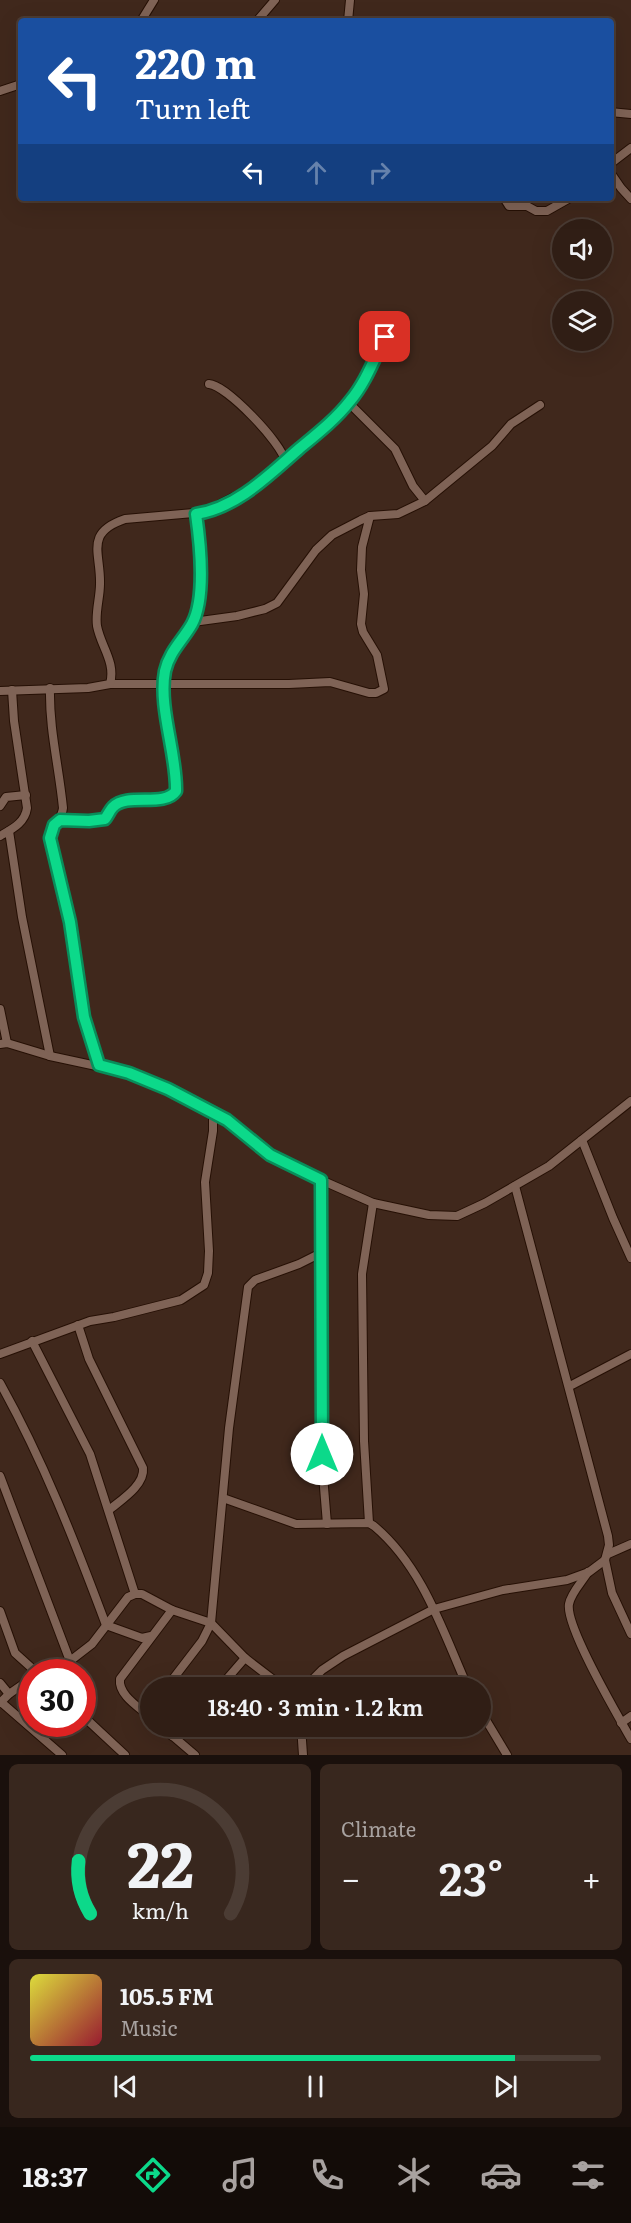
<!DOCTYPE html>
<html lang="en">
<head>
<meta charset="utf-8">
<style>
  body { margin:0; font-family:Literata,serif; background:#38271e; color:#f1f3f6; height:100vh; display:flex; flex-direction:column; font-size:22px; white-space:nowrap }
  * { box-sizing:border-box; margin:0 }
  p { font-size:20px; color:#a8a2a0 }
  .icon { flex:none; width:33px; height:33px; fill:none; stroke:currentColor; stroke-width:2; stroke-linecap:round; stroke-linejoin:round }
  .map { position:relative; height:1755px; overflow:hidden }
  .details { display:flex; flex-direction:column; gap:9px; padding:9px; background:#1a100c; flex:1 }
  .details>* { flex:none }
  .hud { position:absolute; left:18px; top:18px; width:596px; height:183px; border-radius:6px; box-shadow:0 6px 24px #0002,0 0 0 2px #4b3c34; background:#1a4fa0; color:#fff; overflow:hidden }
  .fabs { position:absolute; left:552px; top:219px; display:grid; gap:12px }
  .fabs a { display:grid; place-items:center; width:60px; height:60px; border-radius:50%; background:#301e15; box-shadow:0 6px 24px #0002,0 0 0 2px #4b3c34; font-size:30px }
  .speed { position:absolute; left:18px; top:1659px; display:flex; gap:12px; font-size:30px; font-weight:700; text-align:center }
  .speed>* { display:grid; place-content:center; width:78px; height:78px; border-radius:50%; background:#301e15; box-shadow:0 6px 24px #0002,0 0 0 2px #4b3c34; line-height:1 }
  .speed .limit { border:9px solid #d22; background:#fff; color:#111 }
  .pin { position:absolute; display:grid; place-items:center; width:51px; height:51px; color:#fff; margin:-26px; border-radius:12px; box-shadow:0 3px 9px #0006 }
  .me { position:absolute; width:66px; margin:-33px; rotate:0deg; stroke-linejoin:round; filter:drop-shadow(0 0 4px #0008) }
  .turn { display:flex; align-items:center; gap:21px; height:126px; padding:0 18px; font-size:27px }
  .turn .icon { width:78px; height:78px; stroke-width:2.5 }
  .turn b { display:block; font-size:42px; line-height:51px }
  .lanes { display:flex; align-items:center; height:57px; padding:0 18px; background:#0003; justify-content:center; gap:30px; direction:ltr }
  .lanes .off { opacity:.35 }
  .big { font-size:45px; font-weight:600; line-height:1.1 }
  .details .widget { flex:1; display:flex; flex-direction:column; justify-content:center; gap:9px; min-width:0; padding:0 21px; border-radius:9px; background:#38271e }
  .details .dial { align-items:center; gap:0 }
  .dial svg { height:156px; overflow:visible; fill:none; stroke:#4b3c34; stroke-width:7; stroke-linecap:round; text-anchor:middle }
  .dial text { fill:#f1f3f6; stroke:none }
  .song { display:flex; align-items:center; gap:18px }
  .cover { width:72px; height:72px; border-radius:9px; background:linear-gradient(135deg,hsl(60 70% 55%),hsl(350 70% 35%)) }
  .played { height:6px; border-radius:3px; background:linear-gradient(90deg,#0cd98a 85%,#4b3c34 85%) }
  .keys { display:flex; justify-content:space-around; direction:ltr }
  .heat { display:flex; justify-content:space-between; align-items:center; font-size:33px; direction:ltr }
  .details .tiles { flex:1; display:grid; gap:9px; grid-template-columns:1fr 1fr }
  .widget:last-child { grid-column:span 2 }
  .trip { position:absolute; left:140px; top:1677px; width:351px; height:60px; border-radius:30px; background:#301e15; box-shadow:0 6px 24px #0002,0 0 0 2px #4b3c34; font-weight:600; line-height:60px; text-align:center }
  .dock { display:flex; height:96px; justify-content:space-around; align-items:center; background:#130c08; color:#a8a2a0 }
  .dock .icon { width:42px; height:42px }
  .dock .current { color:#0cd98a }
  .dock b { font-size:27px; color:#f1f3f6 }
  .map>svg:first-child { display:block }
</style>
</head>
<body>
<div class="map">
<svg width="631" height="1755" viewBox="0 0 631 1755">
  <rect width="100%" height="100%" fill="#40281c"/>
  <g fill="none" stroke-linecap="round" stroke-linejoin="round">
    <defs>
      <g id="street">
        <polyline points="141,21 154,0"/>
        <polyline points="257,21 275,0"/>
        <polyline points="348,21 350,0"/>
        <polyline points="0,91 21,84"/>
        <polyline points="610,112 631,114"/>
        <polyline points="610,164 631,148"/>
        <polyline points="610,172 621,188 631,199"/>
        <polyline points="504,198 509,206 527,206 536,211 547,211 570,198"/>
        <path d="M209,384C226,385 282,443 285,461"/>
        <polyline points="349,403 395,449 413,486 425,501"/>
        <polyline points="193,622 237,616 265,609 277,603 316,550 332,535 361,520 370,516 398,514 425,501 492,446 511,424 540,405"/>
        <polyline points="110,684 289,684 330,682 369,693 376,693 384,689 377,655 363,632 361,624 364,594 361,570 362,547 370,516"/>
        <path d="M50,688C49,729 59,767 63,808C62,820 51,825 50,838L70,922L84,1017L99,1066"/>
        <path d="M0,691L88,688L110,684C116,662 101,647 97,626C95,612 100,598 100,584C101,553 84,533 125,519L205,512L259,484L349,403L370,370L385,337"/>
        <polyline points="0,806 6,797 26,795"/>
        <path d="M60,820L89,821L105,819C108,815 110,810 113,807C123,798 154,798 167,799L172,796L175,791C177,753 158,709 165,672C169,652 183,640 192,624C206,598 200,542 196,514"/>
        <polyline points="9,831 22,917 50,1056"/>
        <path d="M0,836C12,829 25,823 27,808L14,721L12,690"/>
        <polyline points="0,1009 7,1043"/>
        <polyline points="0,1044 7,1043 50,1056 129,1073 147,1079 227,1120 270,1156 321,1180 373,1203 429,1215 457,1216 485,1203 549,1166 631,1101"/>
        <polyline points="582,1140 613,1218 631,1258"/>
        <polyline points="321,1180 323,1475 327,1524"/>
        <path d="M78,1325L89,1359L143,1468C145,1485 121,1500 109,1510"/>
        <polyline points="32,1341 90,1454 135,1594"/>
        <polyline points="0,1354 90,1321 114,1317 181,1300 204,1285 208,1273 209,1251 205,1182 213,1131 213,1114"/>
        <path d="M0,1383C43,1460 75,1542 106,1625L142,1638L151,1636"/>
        <polyline points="570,1386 631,1354"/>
        <polyline points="0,1476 70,1661"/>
        <path d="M223,1498L296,1524L369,1523L374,1526C423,1567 443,1632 468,1688"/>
        <polyline points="369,1523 364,1441 362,1274 373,1203"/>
        <polyline points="608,1554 631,1544"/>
        <polyline points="605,1560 612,1593 631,1634"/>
        <path d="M588,1572C582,1582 571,1593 569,1604C565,1626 618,1716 631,1739"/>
        <polyline points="0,1611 15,1653 36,1672"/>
        <polyline points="43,1672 70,1661 92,1644 128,1597 135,1594 142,1594 172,1610 211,1623 245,1658 284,1688"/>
        <polyline points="0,1683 9,1694"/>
        <polyline points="166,1688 202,1641 211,1623 229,1428 248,1287 255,1280 299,1264 321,1253"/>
        <polyline points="219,1688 245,1658"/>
        <polyline points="304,1688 322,1670 343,1656 434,1609 503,1590 567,1580 589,1572 605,1560 609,1545 608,1536 515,1186"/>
        <polyline points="1,1702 62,1755"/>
        <polyline points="0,1703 9,1694 32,1678"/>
        <polyline points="480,1710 507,1755"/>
        <polyline points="82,1715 125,1755"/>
        <path d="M150,1717C139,1707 118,1695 120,1679L172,1610"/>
        <polyline points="621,1723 631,1716"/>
        <polyline points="161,1726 195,1755"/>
        <polyline points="301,1726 303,1755"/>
        <polyline points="172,1736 182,1726"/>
      </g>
    </defs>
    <use href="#street" stroke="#261005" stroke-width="10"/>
    <use href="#street" stroke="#7f6356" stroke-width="8"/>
  </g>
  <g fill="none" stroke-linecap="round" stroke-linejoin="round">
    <defs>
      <path id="route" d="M322,1454L321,1180L270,1155L227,1120L168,1089L129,1073L99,1065L84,1017L70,922L50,838L54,825L60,820L89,821L105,819C108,815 110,810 113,807C128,792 164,808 176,791C177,754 158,707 165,671C169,652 183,640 192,624C206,598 200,542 196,514C237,508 270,474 300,448C317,434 336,419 350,401C366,382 374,359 385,337"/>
    </defs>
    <use href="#route" stroke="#088d5a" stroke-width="15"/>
    <use href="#route" stroke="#0cd98a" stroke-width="10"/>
  </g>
</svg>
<div class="fabs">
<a><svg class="icon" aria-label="sound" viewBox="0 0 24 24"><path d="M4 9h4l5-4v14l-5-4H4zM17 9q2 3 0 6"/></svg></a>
<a><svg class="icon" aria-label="layers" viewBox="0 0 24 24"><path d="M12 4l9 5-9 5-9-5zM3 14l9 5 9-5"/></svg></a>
</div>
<div class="speed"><div class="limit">30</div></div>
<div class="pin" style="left:385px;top:337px;background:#d93025"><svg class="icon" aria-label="arrive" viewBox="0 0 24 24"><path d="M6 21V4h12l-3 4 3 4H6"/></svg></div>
<svg class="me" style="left:322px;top:1454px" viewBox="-20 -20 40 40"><circle r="19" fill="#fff"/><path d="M0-13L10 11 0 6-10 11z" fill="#0cd98a"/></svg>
<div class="trip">18:40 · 3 min · 1.2 km</div>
<div class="hud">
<div class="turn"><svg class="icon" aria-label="left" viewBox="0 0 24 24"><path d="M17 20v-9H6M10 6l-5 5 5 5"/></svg><div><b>220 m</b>Turn left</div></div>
<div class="lanes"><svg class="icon" aria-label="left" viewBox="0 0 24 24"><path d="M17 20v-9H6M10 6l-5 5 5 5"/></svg><svg class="icon off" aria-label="ahead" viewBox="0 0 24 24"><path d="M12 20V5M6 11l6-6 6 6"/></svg><svg class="icon off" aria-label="right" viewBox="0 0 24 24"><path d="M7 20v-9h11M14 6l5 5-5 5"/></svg></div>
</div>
</div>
<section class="details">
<div class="tiles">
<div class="widget dial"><svg viewBox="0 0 100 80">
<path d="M14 69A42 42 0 1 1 86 69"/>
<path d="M14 69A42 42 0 0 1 8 42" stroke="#0cd98a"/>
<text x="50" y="56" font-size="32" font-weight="700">22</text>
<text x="50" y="72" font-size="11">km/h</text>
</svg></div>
<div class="widget"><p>Climate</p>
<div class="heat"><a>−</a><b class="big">23°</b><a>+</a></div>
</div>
<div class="widget">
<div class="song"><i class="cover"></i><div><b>105.5 FM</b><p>Music</p></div></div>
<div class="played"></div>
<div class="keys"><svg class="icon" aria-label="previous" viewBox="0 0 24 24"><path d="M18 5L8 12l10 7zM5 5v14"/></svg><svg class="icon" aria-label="pause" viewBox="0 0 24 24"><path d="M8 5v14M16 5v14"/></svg><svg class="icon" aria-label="next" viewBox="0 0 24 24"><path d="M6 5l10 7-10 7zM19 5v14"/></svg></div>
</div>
</div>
</section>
<nav class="dock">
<b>18:37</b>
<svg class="icon current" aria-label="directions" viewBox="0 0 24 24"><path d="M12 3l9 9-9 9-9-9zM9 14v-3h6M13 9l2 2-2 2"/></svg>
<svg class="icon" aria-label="music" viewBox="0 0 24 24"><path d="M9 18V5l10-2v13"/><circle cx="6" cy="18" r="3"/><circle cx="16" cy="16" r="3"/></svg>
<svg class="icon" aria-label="phone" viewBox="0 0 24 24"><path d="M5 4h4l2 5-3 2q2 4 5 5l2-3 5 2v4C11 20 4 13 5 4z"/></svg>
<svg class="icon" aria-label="climate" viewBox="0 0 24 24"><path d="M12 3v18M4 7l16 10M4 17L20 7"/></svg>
<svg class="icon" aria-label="car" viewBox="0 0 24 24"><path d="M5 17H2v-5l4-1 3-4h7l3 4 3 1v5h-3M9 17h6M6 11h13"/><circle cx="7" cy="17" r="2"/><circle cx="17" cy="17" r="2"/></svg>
<svg class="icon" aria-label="filters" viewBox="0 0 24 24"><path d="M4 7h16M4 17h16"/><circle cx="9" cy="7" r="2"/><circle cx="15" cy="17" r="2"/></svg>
</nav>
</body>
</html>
